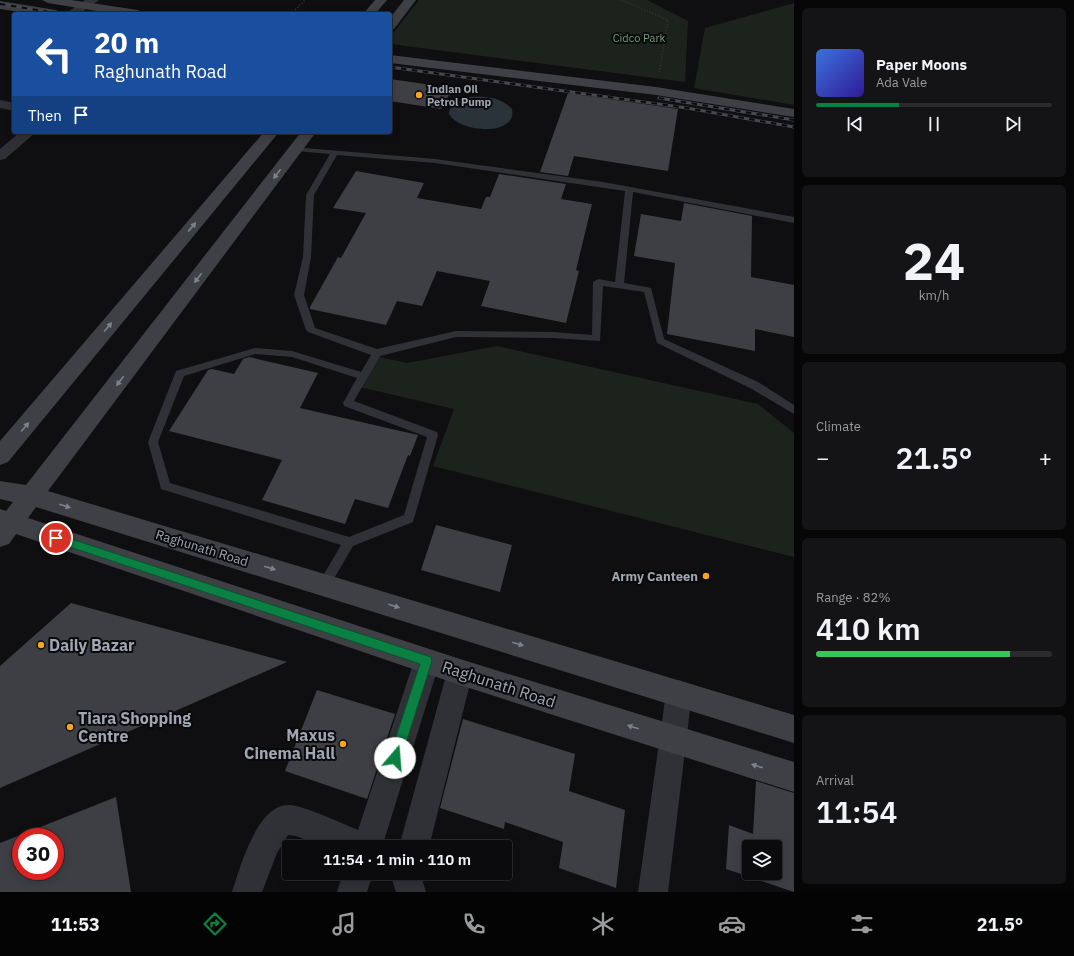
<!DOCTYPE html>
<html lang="en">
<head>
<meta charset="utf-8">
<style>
  body { margin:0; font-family:"IBM Plex Sans",sans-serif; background:#141416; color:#f1f3f6; height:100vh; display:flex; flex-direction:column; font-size:15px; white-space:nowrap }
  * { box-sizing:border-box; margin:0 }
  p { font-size:13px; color:#9a9b9d }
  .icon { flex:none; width:22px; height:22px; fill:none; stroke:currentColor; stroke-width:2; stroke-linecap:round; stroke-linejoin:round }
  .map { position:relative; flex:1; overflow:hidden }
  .side { display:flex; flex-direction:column; gap:8px; padding:8px; background:#060607; width:280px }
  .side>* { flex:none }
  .hud { position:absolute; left:12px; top:12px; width:380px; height:122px; border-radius:4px; box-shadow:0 2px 10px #0003,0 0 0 1px #2b2b2e; background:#1a4fa0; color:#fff; overflow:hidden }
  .buttons { position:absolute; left:742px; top:840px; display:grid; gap:8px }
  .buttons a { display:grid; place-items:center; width:40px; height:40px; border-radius:4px; background:#0b0b0d; box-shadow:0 2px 10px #0003,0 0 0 1px #2b2b2e; font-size:20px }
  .speed { position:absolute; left:12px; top:828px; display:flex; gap:8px; font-size:20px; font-weight:700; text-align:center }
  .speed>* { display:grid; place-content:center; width:52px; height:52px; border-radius:50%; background:#0b0b0d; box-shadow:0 2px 10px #0003,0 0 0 1px #2b2b2e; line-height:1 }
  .speed .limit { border:6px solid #d22; background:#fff; color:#111 }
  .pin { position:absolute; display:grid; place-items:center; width:34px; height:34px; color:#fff; margin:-17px; border:2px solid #fff; border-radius:50%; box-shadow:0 1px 4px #0007 }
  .me { position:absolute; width:44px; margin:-22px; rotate:18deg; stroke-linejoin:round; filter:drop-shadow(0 0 3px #0008) }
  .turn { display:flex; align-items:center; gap:14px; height:84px; padding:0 16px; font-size:18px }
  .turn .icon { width:52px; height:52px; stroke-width:2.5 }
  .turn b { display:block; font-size:28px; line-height:34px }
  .then { display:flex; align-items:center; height:38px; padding:0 16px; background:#0003; gap:8px; font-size:15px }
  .big { font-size:30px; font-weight:600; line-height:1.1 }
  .side .tile { flex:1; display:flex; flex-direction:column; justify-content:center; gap:6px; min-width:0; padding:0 14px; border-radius:6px; background:#141416 }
  .side .dial { align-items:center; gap:0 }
  .dial b { font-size:52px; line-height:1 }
  .song { display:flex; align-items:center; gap:12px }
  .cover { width:48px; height:48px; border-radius:6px; background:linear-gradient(135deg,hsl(220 70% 55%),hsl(250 70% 35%)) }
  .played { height:4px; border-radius:2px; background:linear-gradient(90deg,#0b8043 35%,#2b2b2e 35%) }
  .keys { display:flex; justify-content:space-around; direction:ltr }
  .heat { display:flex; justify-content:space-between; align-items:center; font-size:22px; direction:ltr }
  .charge { height:6px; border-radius:3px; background:linear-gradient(90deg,#34c759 82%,#2b2b2e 0) }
  .trip { position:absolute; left:282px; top:840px; width:230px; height:40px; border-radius:4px; background:#0b0b0d; box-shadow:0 2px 10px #0003,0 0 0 1px #2b2b2e; font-weight:600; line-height:40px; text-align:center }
  .dock { display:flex; height:64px; justify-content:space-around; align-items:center; background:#040405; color:#9a9b9d }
  .dock .icon { width:28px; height:28px }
  .dock .selected { color:#0b8043 }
  .dock b { font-size:18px; color:#f1f3f6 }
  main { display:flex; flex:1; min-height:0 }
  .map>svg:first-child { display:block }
</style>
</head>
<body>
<main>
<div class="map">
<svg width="794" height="892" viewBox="0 0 794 892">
  <rect width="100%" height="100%" fill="#0f0f11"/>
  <g fill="#1c231c">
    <polygon points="419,0 647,0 688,21 685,82 390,44 390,37"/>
    <polygon points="794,3 794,105 694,88 705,28"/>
    <polygon points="497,346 758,404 794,433 794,557 433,466 454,409 360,387 375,356 407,363"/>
  </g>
  <path fill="#293339" d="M470,97C486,96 501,97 512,109C518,136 461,134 449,114C450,102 460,100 470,97Z"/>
  <g fill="#3e3f44" fill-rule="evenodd">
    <polygon points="390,79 453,88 441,109 390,101"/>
    <polygon points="568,93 678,109 668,171 574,156 568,176 540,172"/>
    <polygon points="356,171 424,183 417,198 481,209 486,197 490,197 499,174 566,184 561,199 592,204 576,270 579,271 566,323 481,306 490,281 437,271 422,306 397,301 386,325 310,309 310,307 338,257 341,258 366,213 333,208"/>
    <polygon points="684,203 752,216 751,277 794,285 794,337 755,329 755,351 667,334 675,263 634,256 641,214 681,221"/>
    <polygon points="249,357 318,373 300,408 418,435 410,456 408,455 388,508 355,499 345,524 262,500 282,460 169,431 208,370 212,369 234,374 243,359"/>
    <polygon points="436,525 512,545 500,592 421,570"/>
    <polygon points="71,603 287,662 0,788 0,666"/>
    <polygon points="317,690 395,714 367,799 285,771"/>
    <polygon points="463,719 575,754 569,791 625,810 616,888 559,868 563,842 505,822 504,829 440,808"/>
    <path d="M756,781L794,793V892L726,869L729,825L753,834ZM749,847H775V873H749Z"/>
    <path d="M116,797L131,892H0V843ZM21,837H55V871H21Z"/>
  </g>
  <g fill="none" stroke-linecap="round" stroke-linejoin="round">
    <g stroke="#36383d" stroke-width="1.5" stroke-dasharray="1 2" stroke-linecap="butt">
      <polyline points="622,0 668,20 659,74"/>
      <polyline points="291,14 305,0"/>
    </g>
    <path fill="#303136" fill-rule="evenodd" d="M293,147L435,159L603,182L794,217V223L633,192L624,283L651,288L664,339L758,382L794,405V414L750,388L657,343L644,292L603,286L600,341L553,338L456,337L380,356L354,401L437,432L438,435L413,522L353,546L328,589L324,591L320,589L318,585L320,581L341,545L161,489L148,442L176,371L255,348L292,351L361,372L371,355L308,332L306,330L294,295L303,257L306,195L330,154L296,151L292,149ZM337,155L435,163L625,191L615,282L598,279L593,282L592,335L553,332L456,331L377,349L315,328L304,295L311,257L314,195ZM255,354L292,357L357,378L343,403L344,406L427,437L404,515L349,537L170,483L158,442L184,376Z"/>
    <g fill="#303136" fill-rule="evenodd">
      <polygon points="85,0 99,0 79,14 65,14"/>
      <polygon points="0,100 14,103 14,111 0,108"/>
      <polygon points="20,132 36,132 5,159 0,160 0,149"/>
      <path d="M427,649L436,652L440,661L382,847H325L296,836L288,835L277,853L262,892H232C240,868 257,804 289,805C305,806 341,823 358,830L414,661L418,652Z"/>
      <polygon points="460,659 469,663 473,672 429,847 399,847 447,672 451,663"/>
      <polygon points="679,680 688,684 692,693 668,892 638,892 666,693 670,684"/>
      <polygon points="343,873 373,873 367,892 337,892"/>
      <polygon points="392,873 422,873 421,876 426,892 396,892 391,876"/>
    </g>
    <g fill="#3e4046" fill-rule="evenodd">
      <polygon points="42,0 71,0 138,10 144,14 115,14 48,3"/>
      <polygon points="375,0 387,0 375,14 363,14"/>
      <polygon points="404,0 416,0 394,29 390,30 390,18"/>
      <polygon points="0,1 56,10 62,14 34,14 0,9"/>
      <polygon points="390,55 656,87 794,109 794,117 656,95 390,63"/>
      <polygon points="264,132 279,132 8,462 0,465 0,441"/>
      <polygon points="301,132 316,132 48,491 794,715 794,743 36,507 28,518 460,659 794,762 794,792 460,685 16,534 9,544 0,547 0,509 6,511 13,502 0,499 0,481 26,485"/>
    </g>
    <defs>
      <g id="rail">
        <polyline points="0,4 62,14"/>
        <polyline points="390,67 687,108 794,127"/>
        <polyline points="659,98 794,120"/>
      </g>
    </defs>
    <use href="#rail" stroke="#47494f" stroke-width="3"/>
    <use href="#rail" stroke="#0a0a0c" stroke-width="2" stroke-dasharray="5.5" stroke-linecap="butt"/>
  </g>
  <defs><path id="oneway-solid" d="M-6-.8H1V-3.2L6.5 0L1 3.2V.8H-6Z"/></defs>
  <g fill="#7e828c">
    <use href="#oneway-solid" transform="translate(277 174) rotate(127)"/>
    <use href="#oneway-solid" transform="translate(192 227) rotate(-50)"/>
    <use href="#oneway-solid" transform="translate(198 278) rotate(127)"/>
    <use href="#oneway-solid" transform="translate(108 327) rotate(-50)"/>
    <use href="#oneway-solid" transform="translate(120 381) rotate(127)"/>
    <use href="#oneway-solid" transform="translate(25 427) rotate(-50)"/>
    <use href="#oneway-solid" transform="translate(65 506) rotate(17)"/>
    <use href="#oneway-solid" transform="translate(270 568) rotate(17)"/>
    <use href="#oneway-solid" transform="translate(394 606) rotate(17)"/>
    <use href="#oneway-solid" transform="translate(518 644) rotate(17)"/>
    <use href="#oneway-solid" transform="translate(633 727) rotate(-162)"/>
    <use href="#oneway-solid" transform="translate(757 766) rotate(-163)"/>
  </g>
  <polygon fill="#0b8043" stroke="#07532c" points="56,534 431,657 432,661 400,762 395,764 391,762 389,758 420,664 52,541 51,538"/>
  <g fill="#f7a521" stroke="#0a0a0c" stroke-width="1.5">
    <circle cx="419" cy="95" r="4"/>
    <circle cx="706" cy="576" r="4"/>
    <circle cx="41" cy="645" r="4"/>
    <circle cx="70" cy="727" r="4"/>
    <circle cx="343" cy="744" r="4"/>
  </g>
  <g text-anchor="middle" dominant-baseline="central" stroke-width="4" stroke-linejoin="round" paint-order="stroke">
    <g font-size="11" fill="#769e76" stroke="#0a0a0c">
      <text x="639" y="38">Cidco Park</text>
    </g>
    <g font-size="11" font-weight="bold" fill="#a0a6b2" stroke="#0a0a0c" text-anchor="start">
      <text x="427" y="89">Indian Oil<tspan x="427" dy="13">Petrol Pump</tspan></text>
    </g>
    <g font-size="13" fill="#a0a6b2" stroke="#0a0a0c">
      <text transform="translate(202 548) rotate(17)">Raghunath Road</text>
    </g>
    <g font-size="13" font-weight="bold" fill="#a0a6b2" stroke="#0a0a0c" text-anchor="end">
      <text x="698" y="576">Army Canteen</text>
    </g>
    <g font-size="16" font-weight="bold" fill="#a0a6b2" stroke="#0a0a0c" text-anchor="start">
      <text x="49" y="645">Daily Bazar</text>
      <text x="78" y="718">Tiara Shopping<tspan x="78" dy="18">Centre</tspan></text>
      <text x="335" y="735" text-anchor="end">Maxus<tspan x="335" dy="18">Cinema Hall</tspan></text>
    </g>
    <g font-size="16" fill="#a0a6b2" stroke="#0a0a0c">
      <text transform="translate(499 684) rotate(18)">Raghunath Road</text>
    </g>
  </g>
</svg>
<div class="buttons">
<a><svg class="icon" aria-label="layers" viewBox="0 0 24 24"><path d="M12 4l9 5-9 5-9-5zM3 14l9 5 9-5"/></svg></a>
</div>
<div class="speed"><div class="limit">30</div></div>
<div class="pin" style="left:56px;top:538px;background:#d93025"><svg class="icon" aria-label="arrive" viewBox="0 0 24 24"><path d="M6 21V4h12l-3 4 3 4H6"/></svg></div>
<svg class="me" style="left:395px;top:758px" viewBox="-20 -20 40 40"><circle r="19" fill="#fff"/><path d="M0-13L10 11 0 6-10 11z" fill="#0b8043"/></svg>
<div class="trip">11:54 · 1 min · 110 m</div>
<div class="hud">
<div class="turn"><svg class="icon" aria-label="left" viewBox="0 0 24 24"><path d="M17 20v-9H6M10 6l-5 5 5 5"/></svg><div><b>20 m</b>Raghunath Road</div></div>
<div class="then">Then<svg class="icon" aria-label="arrive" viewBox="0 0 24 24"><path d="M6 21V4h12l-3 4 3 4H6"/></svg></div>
</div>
</div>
<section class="side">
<div class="tile">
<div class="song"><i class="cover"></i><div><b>Paper Moons</b><p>Ada Vale</p></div></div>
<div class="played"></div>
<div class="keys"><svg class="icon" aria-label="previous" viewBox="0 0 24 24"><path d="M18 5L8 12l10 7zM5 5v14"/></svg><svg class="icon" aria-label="pause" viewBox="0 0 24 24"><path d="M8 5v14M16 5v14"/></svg><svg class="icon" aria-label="next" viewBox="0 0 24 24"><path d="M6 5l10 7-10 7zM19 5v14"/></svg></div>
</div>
<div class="tile dial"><b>24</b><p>km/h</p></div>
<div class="tile"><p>Climate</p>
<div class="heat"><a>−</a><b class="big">21.5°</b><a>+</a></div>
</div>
<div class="tile"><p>Range · 82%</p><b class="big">410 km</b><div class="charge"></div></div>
<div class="tile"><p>Arrival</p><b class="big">11:54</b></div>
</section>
</main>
<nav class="dock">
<b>11:53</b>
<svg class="icon selected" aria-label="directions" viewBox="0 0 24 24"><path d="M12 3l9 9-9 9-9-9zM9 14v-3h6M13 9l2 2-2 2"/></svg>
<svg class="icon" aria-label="music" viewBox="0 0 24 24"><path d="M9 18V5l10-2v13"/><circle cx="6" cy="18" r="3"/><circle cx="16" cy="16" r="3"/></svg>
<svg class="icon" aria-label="phone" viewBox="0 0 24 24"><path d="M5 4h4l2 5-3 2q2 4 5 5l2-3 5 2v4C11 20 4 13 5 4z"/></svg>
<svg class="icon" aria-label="climate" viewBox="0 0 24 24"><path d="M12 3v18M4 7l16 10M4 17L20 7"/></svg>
<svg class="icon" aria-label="car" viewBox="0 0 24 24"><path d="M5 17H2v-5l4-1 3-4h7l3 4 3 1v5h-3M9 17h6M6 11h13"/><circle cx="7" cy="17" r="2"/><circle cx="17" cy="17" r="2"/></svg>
<svg class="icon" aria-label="filters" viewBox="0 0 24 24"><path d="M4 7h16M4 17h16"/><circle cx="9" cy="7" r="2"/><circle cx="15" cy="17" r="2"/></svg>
<b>21.5°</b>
</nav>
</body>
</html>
